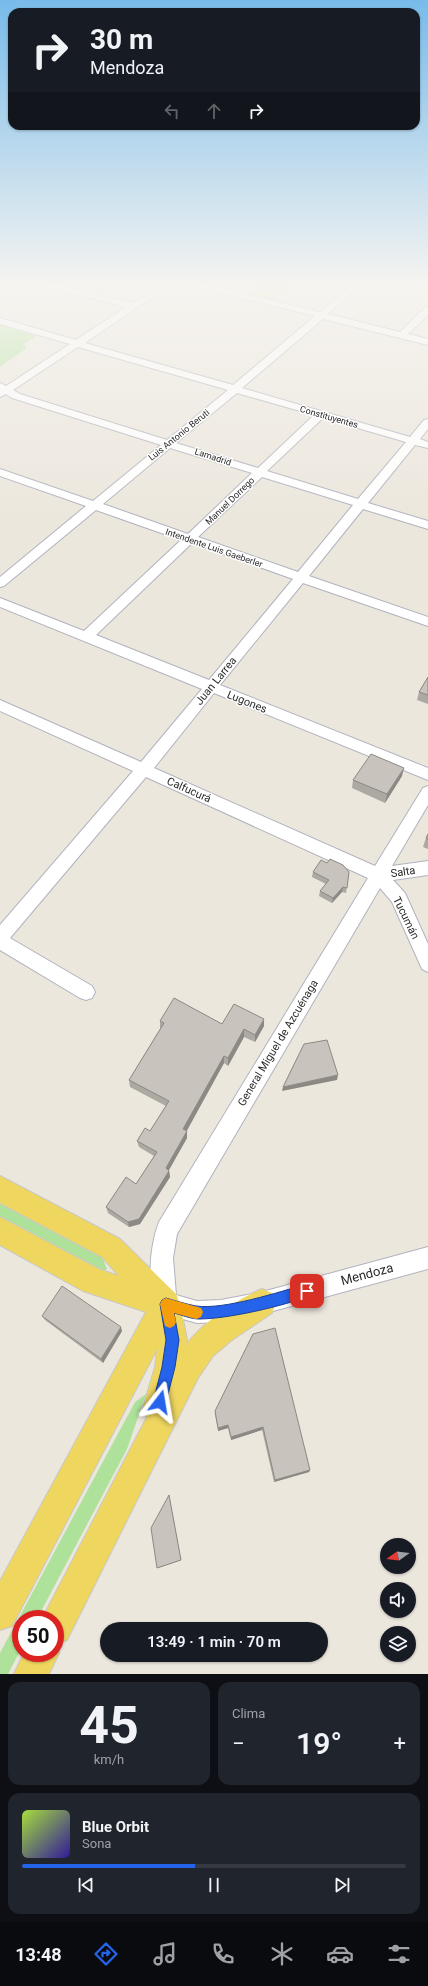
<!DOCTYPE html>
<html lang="es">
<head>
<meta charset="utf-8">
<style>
  body { margin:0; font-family:Roboto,sans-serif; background:#20242c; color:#f1f3f6; height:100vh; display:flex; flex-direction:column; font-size:15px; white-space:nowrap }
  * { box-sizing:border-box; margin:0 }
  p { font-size:13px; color:#9ea1a6 }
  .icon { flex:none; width:22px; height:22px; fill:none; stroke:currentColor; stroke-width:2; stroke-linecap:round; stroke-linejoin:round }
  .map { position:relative; height:1674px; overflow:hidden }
  .side { display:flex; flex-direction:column; gap:8px; padding:8px; background:#0d0f14; flex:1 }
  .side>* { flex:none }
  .guide { position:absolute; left:8px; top:8px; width:412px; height:122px; border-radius:12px; box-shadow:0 1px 3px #0004; background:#171b24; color:#f1f3f6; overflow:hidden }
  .needle { width:26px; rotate:256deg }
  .fabs { position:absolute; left:380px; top:1538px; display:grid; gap:8px }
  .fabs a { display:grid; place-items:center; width:36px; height:36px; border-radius:50%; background:#171b24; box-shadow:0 1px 3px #0004; font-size:20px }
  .speed { position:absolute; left:12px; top:1610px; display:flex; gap:8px; font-size:20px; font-weight:700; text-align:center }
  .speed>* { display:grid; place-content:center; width:52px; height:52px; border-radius:50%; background:#171b24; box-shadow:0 1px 3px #0004; line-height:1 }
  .speed .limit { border:6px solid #d22; background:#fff; color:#111 }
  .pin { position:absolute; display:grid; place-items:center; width:34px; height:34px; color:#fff; margin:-17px; border-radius:8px; box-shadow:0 2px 6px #0006 }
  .me { position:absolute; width:44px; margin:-22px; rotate:14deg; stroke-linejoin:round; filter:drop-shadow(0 0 3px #0008) }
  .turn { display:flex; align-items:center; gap:14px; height:84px; padding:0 16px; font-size:18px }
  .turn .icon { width:52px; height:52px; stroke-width:2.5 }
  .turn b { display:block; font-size:28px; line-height:34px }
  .lanes { display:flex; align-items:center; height:38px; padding:0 16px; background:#0003; justify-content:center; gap:20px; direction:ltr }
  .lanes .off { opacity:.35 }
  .big { font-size:30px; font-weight:600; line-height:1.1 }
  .side .tile { flex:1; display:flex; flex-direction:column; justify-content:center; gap:6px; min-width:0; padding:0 14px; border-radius:12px; background:#20242c }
  .side .dial { align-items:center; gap:0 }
  .dial b { font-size:52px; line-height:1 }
  .song { display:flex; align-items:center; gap:12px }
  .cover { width:48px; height:48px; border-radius:6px; background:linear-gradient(135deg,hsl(80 70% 55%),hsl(250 70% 35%)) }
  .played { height:4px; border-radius:2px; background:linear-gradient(90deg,#2563eb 45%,#363941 45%) }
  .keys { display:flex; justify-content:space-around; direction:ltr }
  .heat { display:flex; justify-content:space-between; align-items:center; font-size:22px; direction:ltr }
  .side .tiles { flex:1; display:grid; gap:8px; grid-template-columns:1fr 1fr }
  .tile:last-child { grid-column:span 2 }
  .trip { position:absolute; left:100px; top:1622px; width:228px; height:40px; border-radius:20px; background:#171b24; box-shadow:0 1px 3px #0004; font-weight:600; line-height:40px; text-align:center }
  .dock { display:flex; height:64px; justify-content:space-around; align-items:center; background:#090b0e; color:#9ea1a6 }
  .dock .icon { width:28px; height:28px }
  .dock .active { color:#2563eb }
  .dock b { font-size:18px; color:#f1f3f6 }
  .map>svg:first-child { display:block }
</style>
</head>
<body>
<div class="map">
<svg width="428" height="1674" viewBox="0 0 428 1674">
  <rect width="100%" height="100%" fill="#ece7dd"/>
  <g fill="#aee29a">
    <polygon points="242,285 294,285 274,300 236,290"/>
    <polygon points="0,325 36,336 24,344 27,348 0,367"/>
    <polygon points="0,1201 102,1257 107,1269 104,1271 89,1267 0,1217"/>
    <polygon points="146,1394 127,1449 37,1619 21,1619 21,1649 8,1674 0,1674 0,1653 135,1402"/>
  </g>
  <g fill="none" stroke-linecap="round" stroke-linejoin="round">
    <defs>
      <path id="minor" d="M46,285H59L132,303L161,285H170L85,343L233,385L315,316L197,287L196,285H209L320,312L352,285H361L328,314L400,332L425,308L428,307V315L408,334L428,339V345L323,319L242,388L410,437L424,420L428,419V429L420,439L428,442V448L415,445L368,503L428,521V529L363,509L309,576L428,617V626L303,583L220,685L428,768V780L214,693L154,768L375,866L423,788L428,786V805L392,866L428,861V875L393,880L405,893L428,944V972L422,969L392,902L380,888L177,1234L173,1258L176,1295L197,1301L221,1300L262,1292L428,1247V1269L262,1314L221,1322L197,1323L158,1312C147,1286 149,1248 159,1222L368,878L146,777L10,938L92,986L95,992L92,998L86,1000L80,998L0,950V925L133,771L0,711V700L141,762L202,689L0,607V598L84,631L181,540L96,510L4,586L0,587V577L86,506L0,476V469L93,501L161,445L12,398L6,394L0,397V383L6,386L70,344L0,324V318L76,340L126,307L47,287ZM78,347L228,390L167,440L20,394L13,390ZM237,393L314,415L258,468L176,443ZM323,418L406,442L358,499L267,471ZM170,448L252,473L188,534L103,504ZM262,477L353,505L298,572L198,537ZM192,543L293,579L209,680L96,635Z"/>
      <path id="major" d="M0,1176L120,1239L176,1294L180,1304L187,1340L186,1345C202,1323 237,1299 262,1289L272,1293L276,1303L272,1313L232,1340L213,1356L198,1378L67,1640L55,1644L59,1653L49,1674H14L24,1653H55V1619H42L147,1417L143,1408L155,1367L157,1349L12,1626L0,1630V1581L146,1312L83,1291L0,1245V1217L99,1269L119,1276L102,1257L0,1203Z"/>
    </defs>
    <use href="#minor" stroke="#b1b2be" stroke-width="2"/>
    <use href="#major" stroke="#c8c8c8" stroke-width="2"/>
    <use href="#minor" fill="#fff" fill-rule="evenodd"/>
    <use href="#major" fill="#efd65f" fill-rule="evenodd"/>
  </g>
  <g fill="#aca8a2">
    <polygon points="254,285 289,285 289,289 269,291 257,290"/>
    <polygon points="428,677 428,704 417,700 419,692"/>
    <polygon points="402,776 385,803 352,788 353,780"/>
    <polygon points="428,834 428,849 423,847 426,838"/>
    <polygon points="313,872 349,872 346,893 342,892 332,903 319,896 320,891 326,884 312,877"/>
    <polygon points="160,1021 222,1024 264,1026 255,1042 244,1037 228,1066 224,1063 186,1131 187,1138 169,1170 170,1177 140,1224 129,1227 108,1213 106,1207 136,1184 154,1156 139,1147 137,1141 150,1131 166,1106 130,1087 129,1080 160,1029"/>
    <polygon points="42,1316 122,1331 103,1363 45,1320"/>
    <polygon points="253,1334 310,1470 309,1472 274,1482 262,1430 231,1440 228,1428 218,1431 215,1414 215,1411"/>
  </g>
  <g fill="#8c8884">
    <polygon points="270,285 289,285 289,289 269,291"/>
    <polygon points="404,768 402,776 385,803 387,794"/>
    <polygon points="343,887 342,892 332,903 333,898"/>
    <polygon points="264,1019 264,1026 255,1042 255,1035"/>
    <polygon points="244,1029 244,1037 228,1066 228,1058"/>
    <polygon points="224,1056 224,1063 184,1136 183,1129"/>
    <polygon points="338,1075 337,1080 282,1091 283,1087"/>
    <polygon points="187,1131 187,1138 166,1175 166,1168"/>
    <polygon points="169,1171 170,1177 140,1224 129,1227 128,1222"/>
    <polygon points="121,1327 122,1331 103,1363 101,1359"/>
    <polygon points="228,1425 228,1428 218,1431 218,1428"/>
    <polygon points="263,1427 262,1430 231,1440 231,1437"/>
    <polygon points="310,1470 309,1472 274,1482 275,1480"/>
    <polygon points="169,1495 181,1560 158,1568"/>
  </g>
  <g fill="#c8c3bc" stroke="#8c8884">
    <polygon points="428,677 428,695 419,692"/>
    <polygon points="371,754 404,768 387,794 353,780"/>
    <polygon points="428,834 428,840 426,838"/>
    <polygon points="330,859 343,865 349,872 347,888 343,887 333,898 320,891 329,880 313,872 321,860 327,863"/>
    <polygon points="174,998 222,1024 234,1004 264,1019 255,1035 244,1029 228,1058 224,1056 183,1129 187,1131 166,1168 169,1171 139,1219 128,1222 106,1207 126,1177 136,1184 157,1152 137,1141 145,1128 150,1131 169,1101 129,1080 164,1023 160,1021"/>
    <polygon points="327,1040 338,1075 283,1087 304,1044"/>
    <polygon points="62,1286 121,1327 101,1359 42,1316"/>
    <polygon points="275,1328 310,1470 275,1480 263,1427 231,1437 228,1425 218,1428 215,1411 253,1334"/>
    <polygon points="169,1495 181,1560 157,1568 151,1528"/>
  </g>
  <linearGradient id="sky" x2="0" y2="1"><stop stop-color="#78bbea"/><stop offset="0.55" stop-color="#f6f4f0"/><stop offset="1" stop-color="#f6f4f0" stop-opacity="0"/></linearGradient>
  <rect width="428" height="519" fill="url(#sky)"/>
  <path fill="#2563eb" stroke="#184099" d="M307,1284L312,1286L313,1291L312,1295C284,1306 228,1319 199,1319C191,1319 182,1315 174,1313L179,1340L175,1367L165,1406L160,1408L155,1406L153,1402L162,1367L166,1340L160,1304L162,1300L166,1298C176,1301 186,1304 196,1306C224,1310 279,1292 307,1284Z"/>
  <polygon fill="#f59e0b" points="166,1298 201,1308 203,1312 201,1317 196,1319 174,1313 176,1322 174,1326 170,1328 165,1326 160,1304 162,1300"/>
  <g text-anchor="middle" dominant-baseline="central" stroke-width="3" stroke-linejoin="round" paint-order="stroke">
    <g font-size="9" fill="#2b2b2b" stroke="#fff">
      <text transform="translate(329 417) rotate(16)">Constituyentes</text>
      <text transform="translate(179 435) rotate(-39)">Luis Antonio Beruti</text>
      <text transform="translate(213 457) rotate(18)">Lamadrid</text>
      <text transform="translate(230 501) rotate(-44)">Manuel Dorrego</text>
      <text transform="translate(214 548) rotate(19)">Intendente Luis Gaeberler</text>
    </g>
    <g font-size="11" fill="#2b2b2b" stroke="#fff">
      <text transform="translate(216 681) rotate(-51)">Juan Larrea</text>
      <text transform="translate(247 702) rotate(22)">Lugones</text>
      <text transform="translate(189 790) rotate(24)">Calfucurá</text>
      <text transform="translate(403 872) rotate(-8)">Salta</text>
      <text transform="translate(406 918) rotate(64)">Tucumán</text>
      <text transform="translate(278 1043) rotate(-59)">General Miguel de Azcuénaga</text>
    </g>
    <g font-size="13" fill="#2b2b2b" stroke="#fff">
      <text transform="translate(367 1274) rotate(-15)">Mendoza</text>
    </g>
  </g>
</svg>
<div class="fabs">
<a><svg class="needle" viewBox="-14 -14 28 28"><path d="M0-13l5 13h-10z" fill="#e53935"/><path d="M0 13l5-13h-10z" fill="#9ea1a6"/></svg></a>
<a><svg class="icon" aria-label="sound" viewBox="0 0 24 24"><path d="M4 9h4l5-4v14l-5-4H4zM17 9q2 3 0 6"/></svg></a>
<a><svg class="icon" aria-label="layers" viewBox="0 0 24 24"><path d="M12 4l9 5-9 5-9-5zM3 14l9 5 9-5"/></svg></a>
</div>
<div class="speed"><div class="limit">50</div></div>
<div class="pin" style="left:307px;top:1291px;background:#d93025"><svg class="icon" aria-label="arrive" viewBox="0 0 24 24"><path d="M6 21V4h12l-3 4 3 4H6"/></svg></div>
<svg class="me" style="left:160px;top:1402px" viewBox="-20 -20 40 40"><path d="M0-17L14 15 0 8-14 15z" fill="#2563eb" stroke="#fff" stroke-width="4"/></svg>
<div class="trip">13:49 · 1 min · 70 m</div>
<div class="guide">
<div class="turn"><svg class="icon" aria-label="right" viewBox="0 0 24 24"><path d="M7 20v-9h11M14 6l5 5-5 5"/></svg><div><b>30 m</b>Mendoza</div></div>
<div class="lanes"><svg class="icon off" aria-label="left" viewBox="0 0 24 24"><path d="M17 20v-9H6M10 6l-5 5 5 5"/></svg><svg class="icon off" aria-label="ahead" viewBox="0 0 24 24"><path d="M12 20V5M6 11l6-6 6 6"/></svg><svg class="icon" aria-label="right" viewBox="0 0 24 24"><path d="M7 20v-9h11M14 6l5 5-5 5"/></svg></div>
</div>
</div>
<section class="side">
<div class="tiles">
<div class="tile dial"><b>45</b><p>km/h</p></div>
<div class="tile"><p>Clima</p>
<div class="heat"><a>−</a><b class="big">19°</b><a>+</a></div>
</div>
<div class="tile">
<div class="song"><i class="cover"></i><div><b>Blue Orbit</b><p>Sona</p></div></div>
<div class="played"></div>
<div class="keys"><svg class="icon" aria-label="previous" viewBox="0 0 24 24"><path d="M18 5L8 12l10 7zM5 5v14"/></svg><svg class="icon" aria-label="pause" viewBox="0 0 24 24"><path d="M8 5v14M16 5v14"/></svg><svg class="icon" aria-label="next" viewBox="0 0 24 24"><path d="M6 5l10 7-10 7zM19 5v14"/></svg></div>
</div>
</div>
</section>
<nav class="dock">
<b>13:48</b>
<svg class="icon active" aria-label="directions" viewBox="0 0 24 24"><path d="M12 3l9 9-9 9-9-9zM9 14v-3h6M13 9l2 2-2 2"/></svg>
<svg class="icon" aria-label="music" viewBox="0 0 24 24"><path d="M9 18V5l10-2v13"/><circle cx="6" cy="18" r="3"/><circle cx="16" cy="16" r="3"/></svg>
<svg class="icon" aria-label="phone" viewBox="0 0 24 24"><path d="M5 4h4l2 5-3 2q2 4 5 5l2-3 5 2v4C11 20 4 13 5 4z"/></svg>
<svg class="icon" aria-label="climate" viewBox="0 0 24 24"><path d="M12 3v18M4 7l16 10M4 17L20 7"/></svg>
<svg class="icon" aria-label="car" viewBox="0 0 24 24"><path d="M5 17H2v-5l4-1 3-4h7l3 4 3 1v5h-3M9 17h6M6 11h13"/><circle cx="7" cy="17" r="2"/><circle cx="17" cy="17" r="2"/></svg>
<svg class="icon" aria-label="filters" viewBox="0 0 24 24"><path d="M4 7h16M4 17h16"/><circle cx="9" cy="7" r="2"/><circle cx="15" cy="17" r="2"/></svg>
</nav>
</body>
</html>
